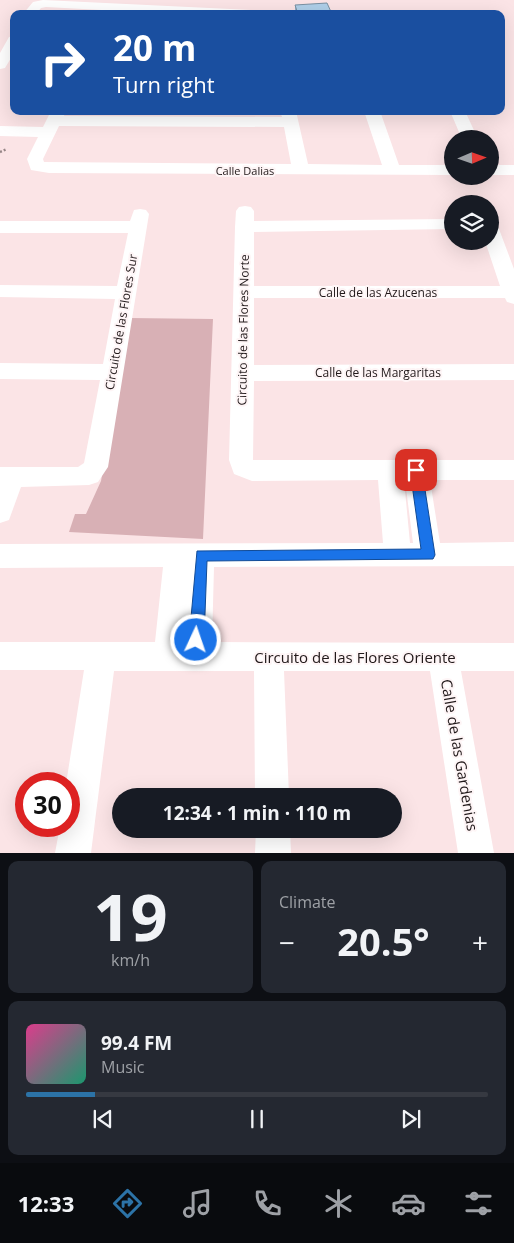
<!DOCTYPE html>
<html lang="en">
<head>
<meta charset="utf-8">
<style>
  body { margin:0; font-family:"Open Sans",sans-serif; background:#242831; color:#f1f3f6; height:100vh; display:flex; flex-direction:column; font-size:19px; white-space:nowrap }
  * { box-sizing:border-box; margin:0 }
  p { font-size:16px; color:#9ea1a6 }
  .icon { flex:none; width:28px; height:28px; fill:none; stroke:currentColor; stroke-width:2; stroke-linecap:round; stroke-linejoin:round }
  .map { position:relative; height:853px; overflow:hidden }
  .sheet { display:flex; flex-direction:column; gap:8px; padding:8px; background:#0d0f14; flex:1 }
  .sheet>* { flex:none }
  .top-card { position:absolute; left:10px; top:10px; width:495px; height:105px; border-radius:10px; box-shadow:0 5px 20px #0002; background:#1a4fa0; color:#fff; overflow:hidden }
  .needle { width:32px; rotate:88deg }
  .controls { position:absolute; left:444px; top:130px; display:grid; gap:10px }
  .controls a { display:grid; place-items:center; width:55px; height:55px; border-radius:50%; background:#171b24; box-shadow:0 5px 20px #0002; font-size:25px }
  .speed { position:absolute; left:15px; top:772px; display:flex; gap:10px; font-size:25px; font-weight:700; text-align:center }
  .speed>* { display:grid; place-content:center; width:65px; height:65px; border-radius:50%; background:#171b24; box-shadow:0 5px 20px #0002; line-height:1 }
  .speed .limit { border:8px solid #d22; background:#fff; color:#111 }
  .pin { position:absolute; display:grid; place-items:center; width:42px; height:42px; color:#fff; margin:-21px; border-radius:10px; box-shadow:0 2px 8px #0006 }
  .me { position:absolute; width:55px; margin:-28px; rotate:3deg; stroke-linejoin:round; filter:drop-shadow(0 0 4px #0008) }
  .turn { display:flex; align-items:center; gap:18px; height:105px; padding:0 20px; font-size:22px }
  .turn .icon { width:65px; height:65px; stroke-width:2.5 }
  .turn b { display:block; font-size:35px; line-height:42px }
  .big { font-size:38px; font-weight:700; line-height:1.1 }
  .sheet .tile { flex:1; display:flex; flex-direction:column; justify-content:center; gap:8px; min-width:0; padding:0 18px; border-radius:10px; background:#242831 }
  .sheet .dial { align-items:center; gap:0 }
  .dial b { font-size:65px; line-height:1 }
  .song { display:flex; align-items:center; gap:15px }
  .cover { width:60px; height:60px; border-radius:8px; background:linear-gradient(135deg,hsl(330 70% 55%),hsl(160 70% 35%)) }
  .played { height:5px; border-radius:2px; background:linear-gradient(90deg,#2c73a7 15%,#363941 15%) }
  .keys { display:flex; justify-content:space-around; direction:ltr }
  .heat { display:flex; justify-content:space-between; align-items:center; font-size:28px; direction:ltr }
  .sheet .tiles { flex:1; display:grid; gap:8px; grid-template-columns:1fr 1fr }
  .tile:last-child { grid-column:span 2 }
  .trip { position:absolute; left:112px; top:788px; width:290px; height:50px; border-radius:25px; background:#171b24; box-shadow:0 5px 20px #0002; font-weight:700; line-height:50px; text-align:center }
  .tabs { display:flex; height:80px; justify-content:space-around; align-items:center; background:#090b0e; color:#9ea1a6 }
  .tabs .icon { width:35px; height:35px }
  .tabs .active { color:#2c73a7 }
  .tabs b { font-size:22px; color:#f1f3f6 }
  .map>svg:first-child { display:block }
</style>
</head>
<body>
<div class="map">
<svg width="514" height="853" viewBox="0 0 514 853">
  <rect width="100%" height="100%" fill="#fbe4e6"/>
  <polygon fill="#d8b0b5" points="129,318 213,319 203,539 69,532 75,514 86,514 101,481"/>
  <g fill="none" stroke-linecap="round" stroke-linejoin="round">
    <polyline stroke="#968687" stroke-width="2.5" stroke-dasharray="2 2" stroke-linecap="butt" points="0,152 7,149"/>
    <g fill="#fff" fill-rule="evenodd">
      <polygon points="43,0 251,10 257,14 177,14 46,7 41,8 36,14 23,14 33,2"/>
      <polygon points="14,36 14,53 5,68 0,69 0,53 9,37"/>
      <path d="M51,111H66L64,116L282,117L280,111H296L308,164L382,165L364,111H380L399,165H452V175L49,173L31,170L27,159L38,137L0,136V126L43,127ZM59,126L284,127L291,164L44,162L43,159Z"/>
      <polygon points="450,111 465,111 478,139 462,139"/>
      <rect x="490" y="165" width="24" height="10"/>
      <polygon points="480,198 486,199 489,204 471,204 474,199"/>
      <path d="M245,206L251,207L254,211V221L452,219V229L254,232V286H500L485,241H490V223L497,225L499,229L514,269V304L507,302L505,298H254V365L514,364V380L254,381L253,460H514V480H430L440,543L514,542V566L214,567L212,642L514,643V671H461L494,853H458L430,671H284L289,796H255L254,671H114L91,853H55L60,826H69V784H66L84,670H0V642H155L163,567L0,568V544L383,543L378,480L252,481L234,474L229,460L235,227L236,211L239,207ZM404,480H405L413,543H410Z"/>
      <polygon points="140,209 146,210 149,214 108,467 98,482 89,485 21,487 9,520 0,523 0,467 78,467 84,463 100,380 0,379 0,363 103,364 115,299 0,297 0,285 117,286 128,233 0,233 0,221 130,221 134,210"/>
      <polygon points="256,829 290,829 291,853 255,853"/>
    </g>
  </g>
  <polygon fill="#96b2c8" points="295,5 332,14 295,14"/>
  <polygon fill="#afcfe9" stroke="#7a91a3" points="327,3 332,14 298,14 295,5"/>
  <polygon fill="#1a73e8" stroke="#114b97" points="416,465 422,470 435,555 433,559 207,561 204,640 202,644 196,646 191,644 189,640 197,551 421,549 410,470"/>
  <g text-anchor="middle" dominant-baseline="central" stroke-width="4" stroke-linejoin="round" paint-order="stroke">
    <g font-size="11" fill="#21191a" stroke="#fef5f6">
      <text x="245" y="170">Calle Dalias</text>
    </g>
    <g font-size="12" fill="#21191a" stroke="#fef5f6">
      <text x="378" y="292">Calle de las Azucenas</text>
      <text transform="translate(121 322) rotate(-80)">Circuito de las Flores Sur</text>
      <text transform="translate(243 330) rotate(-89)">Circuito de las Flores Norte</text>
      <text x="378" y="372">Calle de las Margaritas</text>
    </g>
    <g font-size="15" fill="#21191a" stroke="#fef5f6">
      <text x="355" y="657">Circuito de las Flores Oriente</text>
      <text transform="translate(460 755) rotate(80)">Calle de las Gardenias</text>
    </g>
  </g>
</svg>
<div class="controls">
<a><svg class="needle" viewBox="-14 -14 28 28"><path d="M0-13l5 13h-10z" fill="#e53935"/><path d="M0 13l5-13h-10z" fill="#9ea1a6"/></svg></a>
<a><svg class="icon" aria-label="layers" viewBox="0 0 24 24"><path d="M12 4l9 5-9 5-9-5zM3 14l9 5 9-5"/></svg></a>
</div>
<div class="speed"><div class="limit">30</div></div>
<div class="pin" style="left:416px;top:470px;background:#d93025"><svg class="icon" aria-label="arrive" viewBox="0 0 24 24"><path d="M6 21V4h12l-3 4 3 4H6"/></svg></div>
<svg class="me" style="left:196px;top:640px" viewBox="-20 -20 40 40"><circle r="17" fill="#1a73e8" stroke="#fff" stroke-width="3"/><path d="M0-11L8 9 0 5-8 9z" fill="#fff"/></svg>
<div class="trip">12:34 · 1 min · 110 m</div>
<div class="top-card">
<div class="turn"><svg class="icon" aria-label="right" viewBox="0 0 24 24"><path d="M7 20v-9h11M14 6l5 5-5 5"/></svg><div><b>20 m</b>Turn right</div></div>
</div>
</div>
<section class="sheet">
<div class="tiles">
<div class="tile dial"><b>19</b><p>km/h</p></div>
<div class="tile"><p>Climate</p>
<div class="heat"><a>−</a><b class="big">20.5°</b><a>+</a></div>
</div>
<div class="tile">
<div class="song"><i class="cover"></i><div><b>99.4 FM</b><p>Music</p></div></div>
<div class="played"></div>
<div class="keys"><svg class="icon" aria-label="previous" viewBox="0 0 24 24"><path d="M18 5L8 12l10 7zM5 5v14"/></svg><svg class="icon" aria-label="pause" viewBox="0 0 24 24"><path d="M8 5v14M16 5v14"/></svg><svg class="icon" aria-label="next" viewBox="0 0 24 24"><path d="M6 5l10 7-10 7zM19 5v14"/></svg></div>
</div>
</div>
</section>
<nav class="tabs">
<b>12:33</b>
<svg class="icon active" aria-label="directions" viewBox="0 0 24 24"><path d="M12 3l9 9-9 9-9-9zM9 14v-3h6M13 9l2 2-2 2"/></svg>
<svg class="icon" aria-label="music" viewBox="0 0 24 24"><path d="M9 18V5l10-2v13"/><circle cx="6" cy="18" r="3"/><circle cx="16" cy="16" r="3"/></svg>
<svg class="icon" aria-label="phone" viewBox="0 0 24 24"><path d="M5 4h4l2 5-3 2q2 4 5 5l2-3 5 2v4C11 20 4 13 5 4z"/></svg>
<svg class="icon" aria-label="climate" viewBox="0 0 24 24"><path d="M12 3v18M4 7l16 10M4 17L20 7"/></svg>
<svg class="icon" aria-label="car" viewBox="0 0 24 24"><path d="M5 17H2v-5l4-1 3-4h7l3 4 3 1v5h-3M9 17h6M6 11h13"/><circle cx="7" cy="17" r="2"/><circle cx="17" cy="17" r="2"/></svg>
<svg class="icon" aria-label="filters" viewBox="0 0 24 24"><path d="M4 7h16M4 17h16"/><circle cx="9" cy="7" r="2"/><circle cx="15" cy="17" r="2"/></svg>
</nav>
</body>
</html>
